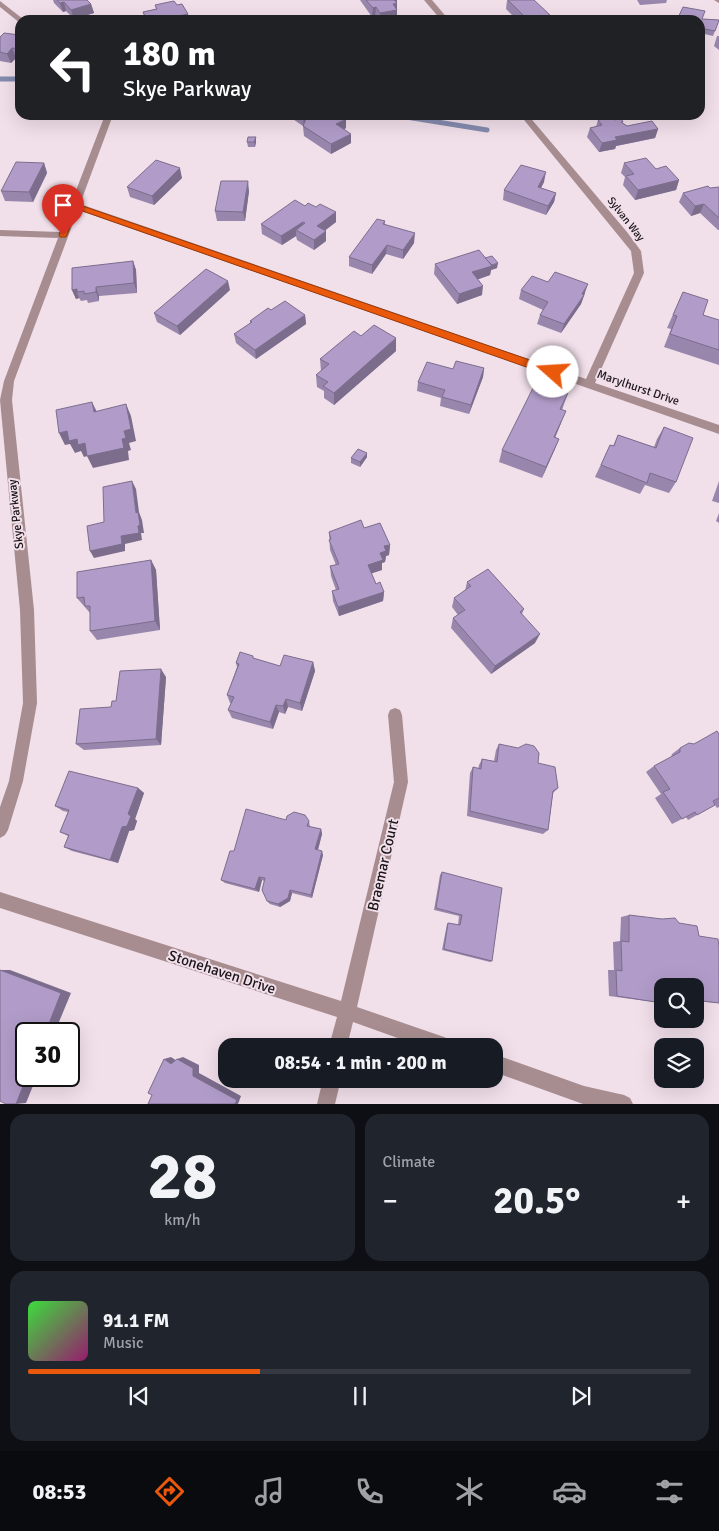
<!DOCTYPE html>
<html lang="en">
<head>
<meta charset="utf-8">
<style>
  body { margin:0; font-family:Signika,sans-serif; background:#20242c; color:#f1f3f6; height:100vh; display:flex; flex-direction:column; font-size:19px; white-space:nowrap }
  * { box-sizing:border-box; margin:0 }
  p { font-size:16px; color:#9ea1a6 }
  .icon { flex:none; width:28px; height:28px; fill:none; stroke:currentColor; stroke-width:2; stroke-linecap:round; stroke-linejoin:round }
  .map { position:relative; height:1104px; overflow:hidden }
  .details { display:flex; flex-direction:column; gap:10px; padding:10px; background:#0d0f14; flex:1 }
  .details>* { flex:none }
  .hud { position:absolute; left:15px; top:15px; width:690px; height:105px; border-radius:15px; box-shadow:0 5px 20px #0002; background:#202124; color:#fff; overflow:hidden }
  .tools { position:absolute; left:654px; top:978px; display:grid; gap:10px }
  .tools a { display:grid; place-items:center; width:50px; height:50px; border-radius:10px; background:#171b24; box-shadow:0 5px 20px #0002; font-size:25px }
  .speed { position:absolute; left:15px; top:1022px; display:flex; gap:10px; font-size:25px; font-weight:700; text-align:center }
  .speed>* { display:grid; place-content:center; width:65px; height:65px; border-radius:50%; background:#171b24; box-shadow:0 5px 20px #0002; line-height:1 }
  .speed .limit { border:2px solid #111; border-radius:8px; background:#fff; color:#111 }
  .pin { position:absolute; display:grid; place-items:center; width:42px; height:42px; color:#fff; margin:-51px -21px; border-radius:50% 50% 50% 0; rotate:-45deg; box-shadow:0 0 5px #0007 }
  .pin .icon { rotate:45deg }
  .me { position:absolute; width:55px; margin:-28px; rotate:289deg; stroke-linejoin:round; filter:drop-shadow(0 0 4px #0008) }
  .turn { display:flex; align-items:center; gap:18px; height:105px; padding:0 25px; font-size:22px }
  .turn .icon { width:65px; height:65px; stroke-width:2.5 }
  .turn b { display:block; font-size:35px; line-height:42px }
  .big { font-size:38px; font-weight:700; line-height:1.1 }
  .details .widget { flex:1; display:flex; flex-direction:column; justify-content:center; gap:8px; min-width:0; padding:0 18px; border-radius:15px; background:#20242c }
  .details .dial { align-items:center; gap:0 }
  .dial b { font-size:65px; line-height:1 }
  .song { display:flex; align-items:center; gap:15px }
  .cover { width:60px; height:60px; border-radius:8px; background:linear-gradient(135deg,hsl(120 70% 55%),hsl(320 70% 35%)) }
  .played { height:5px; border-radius:2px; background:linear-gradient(90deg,#ea580c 35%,#363941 35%) }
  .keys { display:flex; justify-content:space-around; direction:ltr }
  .heat { display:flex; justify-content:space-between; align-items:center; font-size:28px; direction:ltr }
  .details .tiles { flex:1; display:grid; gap:10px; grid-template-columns:1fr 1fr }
  .widget:last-child { grid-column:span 2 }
  .trip { position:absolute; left:218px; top:1038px; width:285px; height:50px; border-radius:15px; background:#171b24; box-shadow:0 5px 20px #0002; font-weight:700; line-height:50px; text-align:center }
  .menu { display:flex; height:80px; justify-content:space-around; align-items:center; background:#090b0e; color:#9ea1a6 }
  .menu .icon { width:35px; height:35px }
  .menu .current { color:#ea580c }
  .menu b { font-size:22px; color:#f1f3f6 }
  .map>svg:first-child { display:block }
</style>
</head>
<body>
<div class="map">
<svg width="719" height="1104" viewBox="0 0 719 1104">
  <rect width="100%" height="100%" fill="#f1dfea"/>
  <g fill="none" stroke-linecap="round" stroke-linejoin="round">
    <g stroke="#848bae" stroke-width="5">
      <polyline points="0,79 20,79"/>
      <polyline points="394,115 487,130"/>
    </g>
    <g fill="#a78d8f" fill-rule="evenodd">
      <polygon points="424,0 432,0 449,20 441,20"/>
      <polygon points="0,1 23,19 20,20 20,23 0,7"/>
      <polygon points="105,115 113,115 80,204 586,379 634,273 631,251 520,115 528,115 627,232 641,251 644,273 595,383 719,425 719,434 78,210 14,381 12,400 34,610 37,703 23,781 8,830 5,835 0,838 0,807 9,781 23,703 20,610 0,400 4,381 58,238 0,236 0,230 60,232"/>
      <polygon points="395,708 400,710 402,715 408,782 357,1007 444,1037 450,1040 453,1046 420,1046 353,1022 347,1046 329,1046 337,1017 0,908 0,892 341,1001 394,782 388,715 390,710"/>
      <polygon points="494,1054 584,1086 624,1095 630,1098 633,1104 583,1104 494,1072"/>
      <polygon points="323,1079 341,1079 335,1104 317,1104"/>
    </g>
    <polygon fill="#a78d8f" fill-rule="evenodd" points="714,0 719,0 719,3"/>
  </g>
  <g fill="#9886ad">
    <polygon points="53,0 87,0 91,4 94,13 74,19 66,11 63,12 54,3"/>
    <polygon points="360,0 397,0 397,20 378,20 375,17 372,17"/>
    <polygon points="507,0 550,15 549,20 517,20 506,9"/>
    <polygon points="637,0 667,0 666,3 640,5"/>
    <polygon points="155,5 189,20 145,20 143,12 156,9"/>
    <polygon points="702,19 719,20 713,36 700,33 700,20"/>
    <polygon points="20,35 20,58 16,58 11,63 0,61 0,37"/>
    <polygon points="717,36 719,36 719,50 714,46"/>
    <polygon points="287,115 321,115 346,128 344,129 351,143 331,154 304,136 303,126"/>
    <polygon points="598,120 615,120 627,126 658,129 655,138 616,146 615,149 599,152 587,137 590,128 596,127"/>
    <polygon points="256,137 256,142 255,147 248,147 247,142"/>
    <polygon points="44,163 47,173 33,202 5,201 1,191"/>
    <polygon points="624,163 656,169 679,180 676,190 635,200 623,185 625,177 621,173"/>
    <polygon points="182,178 154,205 130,197 127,187"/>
    <polygon points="544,182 541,188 556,193 554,202 546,215 503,200 504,190"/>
    <polygon points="719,187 719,230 718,230 700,213 691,216 679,202 683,193"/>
    <polygon points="249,191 245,221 217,221 215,211"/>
    <polygon points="305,206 316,207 336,212 336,222 325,230 326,241 314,250 297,240 296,236 282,245 262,234 261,224"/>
    <polygon points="385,221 385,224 414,243 403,259 386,254 372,274 349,266 349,257"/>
    <polygon points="485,258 497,268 491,270 490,275 478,279 482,295 457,304 434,274 435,264"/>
    <polygon points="133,261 136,270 137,293 99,296 99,301 88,303 87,300 81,301 79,298 76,299 72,290"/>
    <polygon points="548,282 585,293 581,304 561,333 537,324 540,315 543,310 519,299 521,290"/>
    <polygon points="230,290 180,335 157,322 154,313"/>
    <polygon points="683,292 703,315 719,320 719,365 664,347 671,329 667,328"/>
    <polygon points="271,310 305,315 306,324 256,359 236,343 234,334 250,324 250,321"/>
    <polygon points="361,336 396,351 334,405 324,398 324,391 317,387 316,375 321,371 320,359"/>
    <polygon points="484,368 483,377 469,414 440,406 441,398 417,391 418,382 453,369"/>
    <polygon points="568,393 562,410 561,423 555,438 559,439 554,451 542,478 499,462 502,450"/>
    <polygon points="664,427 676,482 669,493 645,485 640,494 595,477 610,445 613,446 618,435 654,447 657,439"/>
    <polygon points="367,457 360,467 351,463 351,458"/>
    <polygon points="719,481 719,503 712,501"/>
    <polygon points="719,513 719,523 716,521"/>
    <polygon points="364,528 390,545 389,555 386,556 385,562 382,563 382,570 371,573 376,584 384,592 383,601 339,616 333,601 332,591 336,590 331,576 330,566 336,565 330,550 329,532"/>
    <polygon points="151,560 156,570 160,630 97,640 90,631 90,613 77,598"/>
    <polygon points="467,582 524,609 522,614 535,643 491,674 451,628 453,618 458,615 452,607 454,598 465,591"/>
    <polygon points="254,659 280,666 313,662 315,671 302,711 288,707 285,714 279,712 273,729 232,718 228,710 231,703 230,703 227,695 237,667 236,663"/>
    <polygon points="166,677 161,745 84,750 76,744 111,707"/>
    <polygon points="719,734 719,807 717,808 715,805 688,820 686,817 672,824 655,798 661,794 646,772 654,766 671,757 672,754 680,748 694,744"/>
    <polygon points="499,744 538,763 558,788 553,793 548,830 543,834 467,816 470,773 473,767 478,769 479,765 482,759 494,761 496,750"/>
    <polygon points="138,788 144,793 135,819 137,821 134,830 129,831 118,863 72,851 64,847 68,836 60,832 68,812 63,811 55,806"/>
    <polygon points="309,821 310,827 321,829 322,834 318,850 323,855 312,898 292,893 290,901 280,907 270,904 267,901 264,881 262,880 259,892 225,883 221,880 234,851"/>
    <polygon points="442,872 492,961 490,962 442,950 447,924 448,923 458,925 459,916 434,910 440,875"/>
    <polygon points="629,915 679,923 699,936 719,1003 695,1001 695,986 662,986 662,1003 609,996 608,970 614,970 613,942 620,941 621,917"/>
  </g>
  <g fill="#7c6d8d">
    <polygon points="392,0 397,0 397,20 380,20 380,13"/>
    <polygon points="64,2 66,11 63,12 60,3"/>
    <polygon points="91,4 94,13 74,19 71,10"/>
    <polygon points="376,7 375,17 372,17 373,8"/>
    <polygon points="188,14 189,20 159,20"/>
    <polygon points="550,15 549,20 528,20"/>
    <polygon points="12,48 16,58 11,63 7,54"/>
    <polygon points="306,115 321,115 321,118 304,126 303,117"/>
    <polygon points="346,119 346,128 336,134 336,124"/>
    <polygon points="658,129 655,138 616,146 615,149 599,152 602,143 615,137"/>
    <polygon points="351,134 351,143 331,154 331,144"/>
    <polygon points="256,137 256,142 255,147 254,142"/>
    <polygon points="44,163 47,173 33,202 29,192"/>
    <polygon points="180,168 182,178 154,205 152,196"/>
    <polygon points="546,172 544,182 536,197 538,187"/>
    <polygon points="679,180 676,190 635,200 638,190"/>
    <polygon points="248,181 249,191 245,221 243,212"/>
    <polygon points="556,193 554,202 546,215 548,206"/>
    <polygon points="704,204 700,213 691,216 695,206"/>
    <polygon points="336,212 336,222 318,236 317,226"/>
    <polygon points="303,222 303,231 296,230 296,236 282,245 281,236"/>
    <polygon points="326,231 326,241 314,250 314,240"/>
    <polygon points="415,233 414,243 403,259 403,250"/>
    <polygon points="387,245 386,254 372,274 372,265"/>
    <polygon points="133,261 136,270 137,293 134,283"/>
    <polygon points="498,263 497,268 491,270 490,275 471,282 472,272"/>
    <polygon points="228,281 230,290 180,335 177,326"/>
    <polygon points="588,284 581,304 561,333 564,324"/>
    <polygon points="483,286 482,295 457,304 459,294"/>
    <polygon points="96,287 99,296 99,301 96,292"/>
    <polygon points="77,289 77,292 79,298 76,299 72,290"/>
    <polygon points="305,315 306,324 256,359 255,350"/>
    <polygon points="396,338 396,351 334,405 334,393"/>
    <polygon points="484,368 483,377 469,414 471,405"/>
    <polygon points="92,402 98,414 94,412"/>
    <polygon points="126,404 131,416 136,441 129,443 131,450 128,451 129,460 93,468 87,456 122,439"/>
    <polygon points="566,411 561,423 550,449 554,437"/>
    <polygon points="67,431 77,439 85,443 91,455 84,457 81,451 75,453 70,444 65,445 59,433"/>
    <polygon points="559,439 554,451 542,478 546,467"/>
    <polygon points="367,453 367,457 360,467 360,462"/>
    <polygon points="132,481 136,489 139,512 142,520 144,533 141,533 142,540 125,544 125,551 94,558 90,551 121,536 136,513"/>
    <polygon points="390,545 389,555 386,556 385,562 382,563 382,570 367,575 368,565 380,553 384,546"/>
    <polygon points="151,560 156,570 160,630 155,621"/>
    <polygon points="384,592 383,601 339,616 338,607"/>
    <polygon points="540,634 535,643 491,674 495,666"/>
    <polygon points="313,662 315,671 302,711 300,703"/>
    <polygon points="161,669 166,677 161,745 156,739"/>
    <polygon points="286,699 288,707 285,714 283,706"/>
    <polygon points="276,705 279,712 273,729 270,722"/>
    <polygon points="138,788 144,793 135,819 137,821 134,830 129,831 118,863 110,860 122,827 128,814"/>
    <polygon points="321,829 322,834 317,853 315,849"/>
    <polygon points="322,851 323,855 312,898 311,895"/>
    <polygon points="259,877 262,880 259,892 255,889"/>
    <polygon points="290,890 292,893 290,901 280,907 278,904"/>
    <polygon points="0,970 10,970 71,993 54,1034 45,1034"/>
    <polygon points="171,1057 177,1061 171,1064 164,1059"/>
    <polygon points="183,1057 199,1065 199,1073 241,1096 238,1104 235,1104 193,1076 177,1059"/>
    <polygon points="27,1076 37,1076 26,1103 16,1104"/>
  </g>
  <g fill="#b19cc9" stroke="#7c6d8d">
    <polygon points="57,0 87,0 91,4 71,10 64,2 60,3"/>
    <polygon points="366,0 394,0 397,3 393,4 397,10 380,13 376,7 373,8"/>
    <polygon points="508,0 534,0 550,15 528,20"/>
    <polygon points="174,1 177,5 182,4 188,14 159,20 147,20 143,12 157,9 155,5"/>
    <polygon points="683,7 705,11 702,19 719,20 715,31 700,28 700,20 677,20"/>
    <polygon points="4,33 20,35 20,49 12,48 7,54 0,52 0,37"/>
    <polygon points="322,115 340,115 346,119 336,124 351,134 331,144 303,126 307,116"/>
    <polygon points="613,117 615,120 621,118 623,122 621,122 627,126 652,121 658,129 615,137 617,140 602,143 590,128 602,125 598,120"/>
    <polygon points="248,137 256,137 254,142 247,142"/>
    <polygon points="646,158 656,169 666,166 679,180 638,190 626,176 634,174 624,163"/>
    <polygon points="156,160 180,168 152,196 127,187"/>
    <polygon points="16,162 44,163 29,192 1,191"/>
    <polygon points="521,165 546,172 538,187 556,193 548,206 504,190"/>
    <polygon points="221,181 248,181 243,212 215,211"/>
    <polygon points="708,186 710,188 719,187 719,218 704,204 695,206 683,193"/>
    <polygon points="295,200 305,206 308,203 316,207 320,204 336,212 317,226 326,231 314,240 296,230 305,223 303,222 281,236 261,224"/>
    <polygon points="377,219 385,221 383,224 415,233 403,250 387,245 372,265 349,257"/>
    <polygon points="479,250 492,266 472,272 483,286 459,294 435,264"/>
    <polygon points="492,256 498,263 492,265 485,258"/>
    <polygon points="133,261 134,283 96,287 96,292 84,294 84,291 77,292 77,289 72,290 72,268"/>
    <polygon points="206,269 228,281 177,326 154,313"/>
    <polygon points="555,272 588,284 582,294 584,295 564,324 540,315 548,302 521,290 532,276 548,282"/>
    <polygon points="683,292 708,300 703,315 719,320 719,350 670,334 677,316 673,315"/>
    <polygon points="285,301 305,315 255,350 234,334 252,322 250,321 268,308 271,310"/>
    <polygon points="374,325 396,338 334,393 323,386 328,382 316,375 329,364 320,359 354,331 361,336"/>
    <polygon points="456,361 484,368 471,405 442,397 445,390 418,382 427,362 453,369"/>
    <polygon points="536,382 568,393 560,409 566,411 554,437 559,439 546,467 502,450"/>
    <polygon points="92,402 94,412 126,404 131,429 124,431 126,438 122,439 124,448 87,456 85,443 78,445 77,439 69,441 67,431 59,433 56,410"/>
    <polygon points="664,427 693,438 676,482 650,473 647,483 601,465 610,445 614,446 618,435 656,448"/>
    <polygon points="358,449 367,453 360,462 351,458"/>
    <polygon points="132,481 136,513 138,512 140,525 138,526 139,533 121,536 122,544 90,551 87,526 104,522 103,487"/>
    <polygon points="361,520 364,528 380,523 390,545 384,546 386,551 380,553 383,560 368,565 376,584 380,582 384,592 338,607 332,591 339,589 330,566 339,564 329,540 331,539 329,532"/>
    <polygon points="151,560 155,621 90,631 90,606 85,606 84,597 77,598 77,572"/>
    <polygon points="488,569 524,609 520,612 540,634 495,666 453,618 465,610 454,598 471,586 467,582"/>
    <polygon points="240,652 253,656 253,658 280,666 284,655 313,662 300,703 286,699 283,706 276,705 270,722 228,710 234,697 227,695 239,664 236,663"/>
    <polygon points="161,669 156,739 76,744 80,709 111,707 112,701 116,701 120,671"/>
    <polygon points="717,731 719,734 719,798 713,801 715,805 697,815 695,812 682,819 663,792 670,789 654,766 680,752 680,748 689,743 694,744"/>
    <polygon points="499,744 518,748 526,744 534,746 539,753 538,763 555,767 558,788 553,791 548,830 470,811 473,767 481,769 482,759 497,762"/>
    <polygon points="69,771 138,788 128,814 131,816 127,826 122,827 110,860 64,847 69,835 60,832 69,810 55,806"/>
    <polygon points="246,809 286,820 287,816 294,812 305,815 309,821 307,826 321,829 315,849 322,851 311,895 290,890 288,898 278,904 267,901 262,890 265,878 259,877 255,889 221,880 230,851 234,851"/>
    <polygon points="442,872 502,888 492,961 444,949 448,923 460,925 462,915 436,908"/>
    <polygon points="629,915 662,919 675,918 679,923 697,926 699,936 718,939 719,947 719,1003 702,1001 701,992 695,991 695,986 662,986 662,1003 617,996 616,970 622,971 621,941 629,942"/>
    <polygon points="0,970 61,993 45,1034 26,1034 26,1076 27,1076 16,1104 6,1104 0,1101"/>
    <polygon points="164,1059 171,1064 177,1059 193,1068 193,1076 237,1100 235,1104 148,1104 152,1095 148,1093"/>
  </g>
  <polygon fill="#ea580c" stroke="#983908" points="74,203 556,369 558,372 553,376 549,375 77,209 67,235 66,237 60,237 59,235 70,205"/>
  <g text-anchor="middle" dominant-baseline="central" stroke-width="4" stroke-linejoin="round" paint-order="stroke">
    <g font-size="11" fill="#1b1518" stroke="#f1dfea">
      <text transform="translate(626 219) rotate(52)">Sylvan Way</text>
    </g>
    <g font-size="12" fill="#1b1518" stroke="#f1dfea">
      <text transform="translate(638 388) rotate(19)">Marylhurst Drive</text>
      <text transform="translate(16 514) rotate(-96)">Skye Parkway</text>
    </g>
    <g font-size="15" fill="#1b1518" stroke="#f1dfea">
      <text transform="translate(383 865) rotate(-77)">Braemar Court</text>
      <text transform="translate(222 972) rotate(18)">Stonehaven Drive</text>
    </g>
  </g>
</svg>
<div class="tools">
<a><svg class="icon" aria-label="search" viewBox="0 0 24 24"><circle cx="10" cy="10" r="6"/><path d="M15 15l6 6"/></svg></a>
<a><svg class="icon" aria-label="layers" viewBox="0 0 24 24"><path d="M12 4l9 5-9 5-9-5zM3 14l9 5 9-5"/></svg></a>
</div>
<div class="speed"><div class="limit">30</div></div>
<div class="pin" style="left:63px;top:235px;background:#d93025"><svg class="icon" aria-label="arrive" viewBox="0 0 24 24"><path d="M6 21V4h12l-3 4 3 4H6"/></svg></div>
<svg class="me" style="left:553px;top:372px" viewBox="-20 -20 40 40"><circle r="19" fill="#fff"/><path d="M0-13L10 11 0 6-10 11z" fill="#ea580c"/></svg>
<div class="trip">08:54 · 1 min · 200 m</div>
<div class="hud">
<div class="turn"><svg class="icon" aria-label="left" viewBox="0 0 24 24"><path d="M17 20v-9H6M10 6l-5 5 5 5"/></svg><div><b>180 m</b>Skye Parkway</div></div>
</div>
</div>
<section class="details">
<div class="tiles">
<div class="widget dial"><b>28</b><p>km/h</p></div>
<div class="widget"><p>Climate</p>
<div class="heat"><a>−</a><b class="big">20.5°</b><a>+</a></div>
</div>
<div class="widget">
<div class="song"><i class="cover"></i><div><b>91.1 FM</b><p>Music</p></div></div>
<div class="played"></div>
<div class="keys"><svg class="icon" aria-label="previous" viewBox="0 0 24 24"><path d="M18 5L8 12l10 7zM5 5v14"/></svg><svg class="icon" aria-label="pause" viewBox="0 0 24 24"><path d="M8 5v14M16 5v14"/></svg><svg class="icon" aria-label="next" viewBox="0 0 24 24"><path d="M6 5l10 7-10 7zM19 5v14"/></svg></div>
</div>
</div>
</section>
<nav class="menu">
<b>08:53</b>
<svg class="icon current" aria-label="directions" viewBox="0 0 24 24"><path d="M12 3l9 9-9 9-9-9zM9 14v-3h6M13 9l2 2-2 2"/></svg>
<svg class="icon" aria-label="music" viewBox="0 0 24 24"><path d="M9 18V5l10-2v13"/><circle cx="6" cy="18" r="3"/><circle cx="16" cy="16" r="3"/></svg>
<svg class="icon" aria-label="phone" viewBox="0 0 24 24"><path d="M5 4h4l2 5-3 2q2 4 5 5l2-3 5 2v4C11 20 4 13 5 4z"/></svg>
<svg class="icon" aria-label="climate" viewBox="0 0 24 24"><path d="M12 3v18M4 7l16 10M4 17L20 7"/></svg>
<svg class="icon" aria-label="car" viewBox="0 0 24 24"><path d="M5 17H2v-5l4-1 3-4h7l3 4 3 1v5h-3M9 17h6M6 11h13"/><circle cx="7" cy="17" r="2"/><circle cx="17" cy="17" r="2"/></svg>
<svg class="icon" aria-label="filters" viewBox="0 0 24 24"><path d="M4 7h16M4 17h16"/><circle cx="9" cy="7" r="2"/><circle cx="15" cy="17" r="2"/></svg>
</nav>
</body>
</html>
